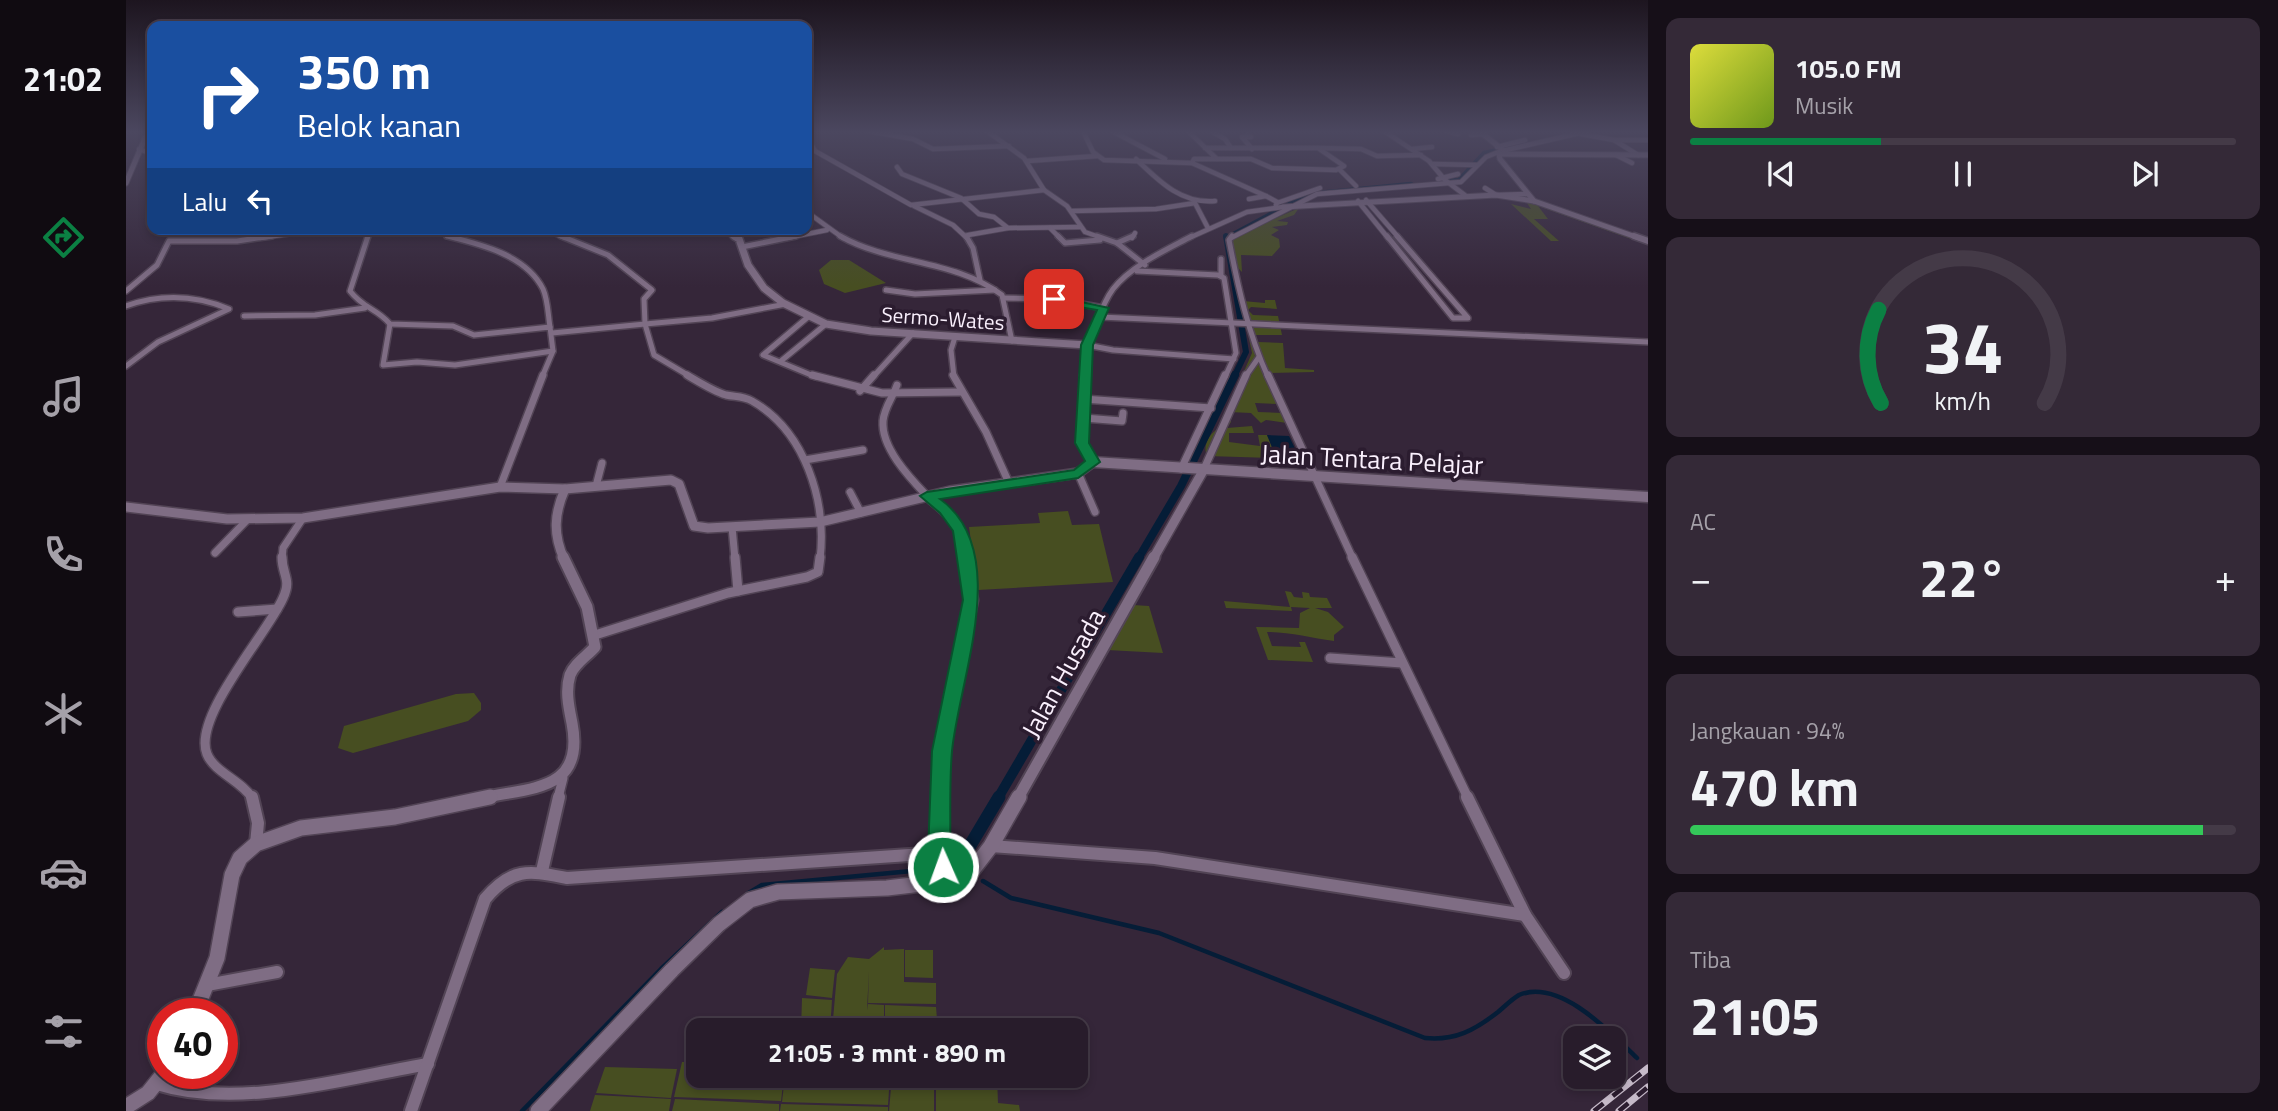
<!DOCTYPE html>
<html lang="id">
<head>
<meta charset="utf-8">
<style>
  body { margin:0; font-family:"Titillium Web",sans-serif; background:#342937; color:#f1f3f6; height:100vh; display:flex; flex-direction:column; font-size:26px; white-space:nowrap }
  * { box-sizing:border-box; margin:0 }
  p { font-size:23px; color:#a5a1a9 }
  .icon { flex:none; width:38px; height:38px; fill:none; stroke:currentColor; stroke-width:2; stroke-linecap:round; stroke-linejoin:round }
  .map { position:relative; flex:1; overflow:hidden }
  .details { display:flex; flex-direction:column; gap:18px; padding:18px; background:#160f18; width:630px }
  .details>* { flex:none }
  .guide { position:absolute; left:21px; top:21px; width:665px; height:214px; border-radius:14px; box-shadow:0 4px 10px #0003,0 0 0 2px #443a47; background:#1a4fa0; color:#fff; overflow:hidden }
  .buttons { position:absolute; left:1437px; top:1026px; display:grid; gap:14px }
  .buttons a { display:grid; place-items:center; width:63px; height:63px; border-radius:14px; background:#281c2b; box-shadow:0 4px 10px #0003,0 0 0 2px #443a47; font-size:35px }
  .speed { position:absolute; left:21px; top:998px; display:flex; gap:14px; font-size:35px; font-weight:700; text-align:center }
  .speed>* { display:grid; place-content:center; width:91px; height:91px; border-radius:50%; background:#281c2b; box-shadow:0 4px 10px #0003,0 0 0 2px #443a47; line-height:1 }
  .speed .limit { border:10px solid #d22; background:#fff; color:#111 }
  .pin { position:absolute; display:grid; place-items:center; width:60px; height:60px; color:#fff; margin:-30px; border-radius:14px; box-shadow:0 4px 10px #0006 }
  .me { position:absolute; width:77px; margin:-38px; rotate:358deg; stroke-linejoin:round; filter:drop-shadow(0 0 5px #0008) }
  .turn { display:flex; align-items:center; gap:24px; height:147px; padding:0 35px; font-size:32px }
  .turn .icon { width:91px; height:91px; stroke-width:2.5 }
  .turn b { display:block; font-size:49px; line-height:60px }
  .then { display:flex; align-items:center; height:66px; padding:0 35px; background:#0003; gap:14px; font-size:26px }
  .big { font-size:52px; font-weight:700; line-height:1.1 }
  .details .tile { flex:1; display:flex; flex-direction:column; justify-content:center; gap:10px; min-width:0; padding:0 24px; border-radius:14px; background:#342937 }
  .details .dial { align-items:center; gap:0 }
  .dial svg { height:182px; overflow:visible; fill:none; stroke:#443a47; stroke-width:7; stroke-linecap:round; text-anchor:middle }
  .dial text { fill:#f1f3f6; stroke:none }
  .song { display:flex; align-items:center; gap:21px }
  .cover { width:84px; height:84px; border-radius:10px; background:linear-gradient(135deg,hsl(60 70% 55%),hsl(80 70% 35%)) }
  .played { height:7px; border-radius:4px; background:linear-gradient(90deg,#0b8043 35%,#443a47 35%) }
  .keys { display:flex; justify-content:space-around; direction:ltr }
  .heat { display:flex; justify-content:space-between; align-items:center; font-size:38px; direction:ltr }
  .charge { height:10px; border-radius:5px; background:linear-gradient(90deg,#34c759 94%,#443a47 0) }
  .trip { position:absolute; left:560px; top:1018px; width:402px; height:70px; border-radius:14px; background:#281c2b; box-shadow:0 4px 10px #0003,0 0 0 2px #443a47; font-weight:700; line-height:70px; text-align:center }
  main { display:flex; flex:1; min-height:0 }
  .menu { display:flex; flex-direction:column; width:126px; justify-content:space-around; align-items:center; background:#100b11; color:#a5a1a9 }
  .menu .icon { width:49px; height:49px }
  .menu .current { color:#0b8043 }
  .menu b { font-size:32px; color:#f1f3f6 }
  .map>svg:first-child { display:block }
</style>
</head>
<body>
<main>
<nav class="menu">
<b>21:02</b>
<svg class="icon current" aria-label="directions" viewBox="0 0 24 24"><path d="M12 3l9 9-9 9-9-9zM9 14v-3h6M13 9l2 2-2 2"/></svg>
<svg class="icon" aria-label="music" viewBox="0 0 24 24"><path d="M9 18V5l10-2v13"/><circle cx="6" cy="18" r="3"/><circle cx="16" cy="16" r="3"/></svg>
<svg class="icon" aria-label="phone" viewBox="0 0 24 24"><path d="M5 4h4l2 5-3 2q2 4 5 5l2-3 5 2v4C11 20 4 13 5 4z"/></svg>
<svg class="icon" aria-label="climate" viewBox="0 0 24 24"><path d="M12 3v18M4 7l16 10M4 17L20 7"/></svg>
<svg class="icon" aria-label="car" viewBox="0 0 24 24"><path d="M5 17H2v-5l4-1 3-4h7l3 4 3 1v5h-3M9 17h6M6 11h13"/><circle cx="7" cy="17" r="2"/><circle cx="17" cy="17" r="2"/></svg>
<svg class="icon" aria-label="filters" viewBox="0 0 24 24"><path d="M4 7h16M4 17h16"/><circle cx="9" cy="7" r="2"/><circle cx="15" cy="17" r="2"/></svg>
</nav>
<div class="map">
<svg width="1522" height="1111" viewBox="0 0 1522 1111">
  <rect width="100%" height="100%" fill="#352639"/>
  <g fill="#474e21">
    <polygon points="1399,200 1522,241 1522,245 1412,206 1422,219 1408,219 1433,241 1425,241 1385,204 1405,209"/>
    <polygon points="1173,208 1168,215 1151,221 1162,222 1161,225 1146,227 1153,230 1145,235 1153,239 1154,247 1146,256 1115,255 1116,272 1108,264 1103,239"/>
    <polygon points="705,260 723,260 760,283 719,293 698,284 693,270"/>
    <polygon points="1139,300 1149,300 1151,309 1125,307 1122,310 1127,315 1152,316 1156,335 1127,335 1117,301 1139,303"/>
    <polygon points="1129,338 1132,342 1157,343 1159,368 1188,370 1188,372 1144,373"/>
    <path d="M1123,339L1153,404L1129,403L1132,412L1156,413L1161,423L1140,420L1135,423L1125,413L1103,412L1105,422L1101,428L1126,426L1128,433H1103V442L1134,446L1132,435H1141L1150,458L1081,456C1076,445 1084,433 1093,428L1126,353Z"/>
    <polygon points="942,511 946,525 973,524 987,582 852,590 843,527 914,523 912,513"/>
    <path d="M1159,591L1165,592L1168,597L1177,598L1176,592L1183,593L1184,597L1201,598L1206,608H1189L1202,612L1218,627L1208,635V641C1185,638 1164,632 1141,632L1146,646L1175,647L1173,642H1179L1187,662L1142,660L1130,627L1173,628L1174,613L1184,608L1165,607L1166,611L1100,608L1098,601L1164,607Z"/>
    <polygon points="1007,605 1023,606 1037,653 981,650"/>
    <polygon points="348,693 355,703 355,710 342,721 227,753 212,748 218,726 330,694"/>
    <polygon points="758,947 758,950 778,949 778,982 810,983 810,1004 742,1003 743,971 741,1010 742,1004 758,1005 758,1031 706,1031 711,974 722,957 743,959"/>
    <polygon points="779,950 807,950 807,978 779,977"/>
    <polygon points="684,968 709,970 706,998 680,995"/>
    <polygon points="676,998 706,1000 704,1031 675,1031"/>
    <polygon points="759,1005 810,1007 812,1031 759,1031"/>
    <polygon points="556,1062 572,1062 572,1076 658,1076 655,1101 548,1097"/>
    <polygon points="479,1067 551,1069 545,1098 470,1093"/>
    <polygon points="659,1076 764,1076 762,1105 656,1102"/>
    <polygon points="766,1076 808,1076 808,1111 763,1111"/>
    <polygon points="810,1076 871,1076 872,1103 893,1105 894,1111 810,1111"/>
    <polygon points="469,1095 545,1099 543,1111 464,1111"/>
    <polygon points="549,1099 653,1104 653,1111 546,1111"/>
    <polygon points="655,1104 762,1107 762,1111 654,1111"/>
  </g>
  <polygon fill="#051d37" points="1141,435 1163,436 1178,467 1154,466"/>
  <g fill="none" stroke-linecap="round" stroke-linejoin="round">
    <g stroke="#051d37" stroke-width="4.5">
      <path d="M857,881L885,898L1033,933L1299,1038C1329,1041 1349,1030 1372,1012C1378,1007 1386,999 1393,995C1434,978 1485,1033 1511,1058"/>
      <polyline points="621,894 636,885 807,869"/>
      <polyline points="396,1111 535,969 596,912"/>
    </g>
    <g stroke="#051d37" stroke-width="4.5">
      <polyline points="1320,181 1333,180 1358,153 1381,148"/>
      <polyline points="1100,238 1182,194 1285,184"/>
    </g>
    <polyline stroke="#051d37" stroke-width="6" points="1100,236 1120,352 1108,377"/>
    <polyline stroke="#051d37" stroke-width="8" points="1012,559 1055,486 1109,375"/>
    <polyline stroke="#051d37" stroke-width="10" points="872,798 1013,557"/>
    <polyline stroke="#051d37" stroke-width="13" points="824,867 836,859 873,797"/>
    <defs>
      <g id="minor-far4">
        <polyline points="742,131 787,139 807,149 883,146"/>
        <polyline points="861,131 898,158 918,190 941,206 959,232 976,238"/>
        <polyline points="957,131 967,152 978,160 1066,163 1068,159 1091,159 1062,131"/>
        <polyline points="986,131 1039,159"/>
        <polyline points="1085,131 1099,139 1105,148"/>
        <polyline points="1258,131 1303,161 1319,180 1340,196"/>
        <polyline points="1321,131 1332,134"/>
        <polyline points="1121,134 1125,137 1116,137 1126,149"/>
        <polyline points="1455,134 1488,140 1522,140"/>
        <polyline points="1345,135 1359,134"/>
        <polyline points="681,137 689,151 785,205 918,190"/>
        <polyline points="1488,140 1512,155"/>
        <polyline points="1371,147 1399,140"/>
        <polyline points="1079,148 1192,148 1218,166 1210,170 1146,168 1125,159 1091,159"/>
        <polyline points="1192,148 1235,149 1251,156 1295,155"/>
        <polyline points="13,149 26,154"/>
        <polyline points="1286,149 1306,147"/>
        <polyline points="1376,151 1462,131"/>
        <polyline points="1490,155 1506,163"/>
        <path d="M1010,159C1033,181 1055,204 1089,201"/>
        <polyline points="901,161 971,156"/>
        <polyline points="1066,163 1140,196 1151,202 1150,205"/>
        <polyline points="1307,164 1351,165"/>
        <polyline points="771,167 776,174 835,198 853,214 868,217 882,228 954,227"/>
        <polyline points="1213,169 1230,186"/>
        <polyline points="1312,179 1332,174"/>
        <polyline points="1359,188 1370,195 1402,194"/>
        <polyline points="1123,199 1140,196"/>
        <polyline points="1240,200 1273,238"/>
        <polyline points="1232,201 1262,238"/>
        <polyline points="1151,203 1194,188"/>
        <polyline points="788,206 827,225 841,238"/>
        <polyline points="946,211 1030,209 1069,203 1082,228"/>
        <polyline points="681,212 717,238"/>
        <polyline points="924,228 934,238"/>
        <polyline points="305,229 329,238"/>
        <polyline points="417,229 439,238"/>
        <polyline points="842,235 882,228"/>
        <polyline points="134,238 199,229"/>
        <polyline points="241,238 244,229"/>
        <polyline points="661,238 701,230"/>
        <polyline points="1006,238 1009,233"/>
        <polyline points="1063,238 1121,212 1157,207"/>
        <polyline points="1105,238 1191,194 1335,182 1360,157 1375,151"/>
      </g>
      <g id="minor-far3">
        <path d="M242,236L224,291C238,309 250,308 264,324L327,326L348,335L424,327L427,351L416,377"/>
        <path d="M321,236C354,244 400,255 417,289C422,300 422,315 424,327"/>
        <path d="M714,236C765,265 828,259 876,295L886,341"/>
        <polyline points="840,236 847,248 854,280"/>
        <polyline points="932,236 939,243 974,240"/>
        <polyline points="971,236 991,243 1019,265"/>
        <path d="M1066,236C1040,250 1006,265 987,289C975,305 970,327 961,345L987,350L1108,359"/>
        <path d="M1106,236L1103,240C1112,287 1122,333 1142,377"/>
        <polyline points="1261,236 1327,318 1342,318 1271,236"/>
        <polyline points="991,243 1007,236"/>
        <polyline points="616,247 670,236"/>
        <polyline points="1095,259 1095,275"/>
        <polyline points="1011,271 1092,275 1098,278 1110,353 1099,377"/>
        <polyline points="760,290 789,294 869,290"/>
        <polyline points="0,291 31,265 43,241 111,241 146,236"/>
        <polyline points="877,298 928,299 978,308"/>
        <path d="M0,306C34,294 69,295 103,309L32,342L0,366"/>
        <polyline points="118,316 189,315 239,308"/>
        <polyline points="682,317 637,355 690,377"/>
        <polyline points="974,317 1522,342"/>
        <polyline points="264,324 257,365 291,362 329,365 427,351"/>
        <polyline points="426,333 519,324 518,299 526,290 482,255 435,236"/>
        <polyline points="655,361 700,324"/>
        <polyline points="565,377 528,355 519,324 586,318 660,304"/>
        <polyline points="747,377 787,333"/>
        <polyline points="828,377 825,350 829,337"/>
        <polyline points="1119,377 1133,357"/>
      </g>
      <g id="minor-far2">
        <path d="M561,375C573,382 587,391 600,395C609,397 617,396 626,401C679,431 701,501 694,559"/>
        <polyline points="686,375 756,393 835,392"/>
        <polyline points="827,375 860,432 883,483"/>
        <polyline points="1142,375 1227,559"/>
        <path d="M771,385C767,397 758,408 757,421C755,448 784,478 801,496"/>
        <polyline points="734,391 748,375"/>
        <polyline points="957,399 1085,408"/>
        <polyline points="958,418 996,421 997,413"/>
        <polyline points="679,460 737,450"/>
        <polyline points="1055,469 1099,375"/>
        <polyline points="1077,471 1120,375"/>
        <polyline points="952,473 969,512"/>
        <polyline points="470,486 476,463"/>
        <polyline points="374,487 417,375"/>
        <polyline points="724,492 735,513"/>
        <polyline points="606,527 609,559"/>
        <polyline points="89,553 122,519"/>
        <polyline points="156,559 157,548 177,518"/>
      </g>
      <g id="minor-far1">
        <polyline points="609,557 612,591"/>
        <polyline points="1226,557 1342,798"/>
        <polyline points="112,612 151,609"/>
        <polyline points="469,635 602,593 681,577 692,572 694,557"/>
        <polyline points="1204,658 1276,663"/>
        <path d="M126,798C116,781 88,772 81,754C66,717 142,633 157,598C166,579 156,575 156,557"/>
        <polyline points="432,798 437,778"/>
      </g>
      <g id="minor">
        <polyline points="126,797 132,823 130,844"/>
        <polyline points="1341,797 1399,915 1438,973"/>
        <polyline points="865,846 1029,858 1399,915"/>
        <polyline points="416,871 433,797"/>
        <polyline points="81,985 151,972"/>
        <path d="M31,1084C113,1110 219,1078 302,1064"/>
        <path d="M285,1111L359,899C387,866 404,871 441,878L813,853"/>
      </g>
      <g id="tertiary-far4">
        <polyline points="1353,131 1377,150 1373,154 1374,159 1408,201"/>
        <polyline points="1373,154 1522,155"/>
        <polyline points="0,183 22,131"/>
        <polyline points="1157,207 1370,195 1408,201 1513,238"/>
      </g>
      <polyline id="tertiary-far3" points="1508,236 1522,241"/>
      <g id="tertiary-far2">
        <path d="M801,496C829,518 834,524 840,559"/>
        <polyline points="0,507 101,519 177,518 374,487 439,489 545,480 553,484 568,526 582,528 694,522 824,491 952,473 967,462"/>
        <path d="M438,559C427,534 428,514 439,489"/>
        <polyline points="1027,559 1077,471"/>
      </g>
      <g id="tertiary-far1">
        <path d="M356,798C407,787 459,791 446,723C443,708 439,691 444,675C448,664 461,656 469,647L461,607L437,557"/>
        <polyline points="815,798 816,751 846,600 839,557"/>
        <polyline points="892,798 1028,557"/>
      </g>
      <g id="tertiary">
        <polyline points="821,881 845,872 865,846 893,797"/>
        <polyline points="69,1013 91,958 106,875 114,858 130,844 175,828 269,817 364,797"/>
        <polyline points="0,1107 22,1093 38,1073"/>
        <polyline points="412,1111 546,970 593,924 624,900 652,892 761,888 821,881 813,853 815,797"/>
      </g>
      <polyline id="secondary-far2" points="595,229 611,238"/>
      <polyline id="secondary-far1" points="608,236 613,239 622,265 638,288 657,303 700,324 745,331 961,345 959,377"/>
      <polyline id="secondary" points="959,375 956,443 967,462 1522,497"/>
    </defs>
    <use href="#minor-far4" stroke="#524455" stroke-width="6"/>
    <use href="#minor-far3" stroke="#524455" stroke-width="8"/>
    <use href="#minor-far2" stroke="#524455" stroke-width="10"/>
    <use href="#minor-far1" stroke="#524455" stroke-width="12"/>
    <use href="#minor" stroke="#524455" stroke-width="16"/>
    <use href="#tertiary-far4" stroke="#524455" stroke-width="7"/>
    <use href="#tertiary-far3" stroke="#524455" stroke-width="9"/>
    <use href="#tertiary-far2" stroke="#524455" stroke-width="12"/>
    <use href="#tertiary-far1" stroke="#524455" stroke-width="15"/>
    <use href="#tertiary" stroke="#524455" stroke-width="18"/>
    <use href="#secondary-far2" stroke="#524455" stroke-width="7"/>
    <use href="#secondary-far1" stroke="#524455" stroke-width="10"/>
    <use href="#secondary" stroke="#524455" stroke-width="13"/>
    <use href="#minor-far4" stroke="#7f6d84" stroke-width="4.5"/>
    <use href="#minor-far3" stroke="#7f6d84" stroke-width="5"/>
    <use href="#minor-far2" stroke="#7f6d84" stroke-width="7"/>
    <use href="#minor-far1" stroke="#7f6d84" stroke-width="9"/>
    <use href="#minor" stroke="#7f6d84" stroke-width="12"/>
    <use href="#tertiary-far4" stroke="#7f6d84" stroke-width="5"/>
    <use href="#tertiary-far3" stroke="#7f6d84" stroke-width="6"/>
    <use href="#tertiary-far2" stroke="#7f6d84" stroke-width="9"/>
    <use href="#tertiary-far1" stroke="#7f6d84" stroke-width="11"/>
    <use href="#tertiary" stroke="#7f6d84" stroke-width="15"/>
    <use href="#secondary-far2" stroke="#7f6d84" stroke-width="5"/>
    <use href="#secondary-far1" stroke="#7f6d84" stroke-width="7"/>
    <use href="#secondary" stroke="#7f6d84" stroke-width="10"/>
    <defs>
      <g id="rail">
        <polyline points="1468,1111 1522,1068"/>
        <polyline points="1493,1111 1522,1087"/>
      </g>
    </defs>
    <use href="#rail" stroke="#c6bac9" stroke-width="7"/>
    <use href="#rail" stroke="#2b1c2f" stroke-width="4.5" stroke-dasharray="12" stroke-linecap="butt"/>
  </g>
  <linearGradient id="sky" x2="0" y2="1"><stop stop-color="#1d151f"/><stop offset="0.46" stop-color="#4b475f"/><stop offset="1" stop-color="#4b475f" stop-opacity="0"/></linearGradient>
  <rect width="1522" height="287" fill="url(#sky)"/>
  <path fill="#0b8043" stroke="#07532c" stroke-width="2" d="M928,296L983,308L967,345L963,443L974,462L952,478L814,499C887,551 833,679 826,751C823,785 825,819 824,853L828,867L825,874L817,877L809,874L802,853L806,751L837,600L827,531L814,513L794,496L801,492L948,470L959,461L949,443L955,345L971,310L924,302L923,299Z"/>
  <g text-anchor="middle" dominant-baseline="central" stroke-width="7" stroke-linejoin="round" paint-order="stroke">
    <g font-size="21" fill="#faf0fd" stroke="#2b1c2f">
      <text transform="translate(817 318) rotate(4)">Sermo-Wates</text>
    </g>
    <g font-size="26" fill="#faf0fd" stroke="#2b1c2f">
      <text transform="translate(1246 459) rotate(3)">Jalan Tentara Pelajar</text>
      <text transform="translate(937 673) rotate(-61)">Jalan Husada</text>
    </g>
  </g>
</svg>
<div class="buttons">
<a><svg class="icon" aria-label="layers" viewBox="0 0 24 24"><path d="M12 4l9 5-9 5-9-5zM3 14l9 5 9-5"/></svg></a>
</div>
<div class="speed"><div class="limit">40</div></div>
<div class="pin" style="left:928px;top:299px;background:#d93025"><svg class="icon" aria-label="arrive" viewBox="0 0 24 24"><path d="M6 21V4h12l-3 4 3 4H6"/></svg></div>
<svg class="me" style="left:817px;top:867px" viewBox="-20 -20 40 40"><circle r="17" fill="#0b8043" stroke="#fff" stroke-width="3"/><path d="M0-11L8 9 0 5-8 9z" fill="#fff"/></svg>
<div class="trip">21:05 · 3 mnt · 890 m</div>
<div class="guide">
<div class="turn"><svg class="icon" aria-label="right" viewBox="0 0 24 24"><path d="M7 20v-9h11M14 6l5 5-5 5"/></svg><div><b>350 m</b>Belok kanan</div></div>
<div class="then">Lalu<svg class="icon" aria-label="left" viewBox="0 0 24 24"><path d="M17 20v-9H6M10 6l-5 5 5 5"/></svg></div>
</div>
</div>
<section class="details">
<div class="tile">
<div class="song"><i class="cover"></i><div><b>105.0 FM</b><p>Musik</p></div></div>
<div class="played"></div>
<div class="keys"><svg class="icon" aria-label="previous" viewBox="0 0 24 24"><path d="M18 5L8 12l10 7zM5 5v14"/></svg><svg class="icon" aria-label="pause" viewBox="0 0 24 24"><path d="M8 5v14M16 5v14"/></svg><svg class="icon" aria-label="next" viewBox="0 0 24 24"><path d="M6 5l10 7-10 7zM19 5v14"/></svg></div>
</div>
<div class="tile dial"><svg viewBox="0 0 100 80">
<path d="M14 69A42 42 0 1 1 86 69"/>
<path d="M14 69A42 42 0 0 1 13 28" stroke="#0b8043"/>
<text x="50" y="56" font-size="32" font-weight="700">34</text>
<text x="50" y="72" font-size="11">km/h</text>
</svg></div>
<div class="tile"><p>AC</p>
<div class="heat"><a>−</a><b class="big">22°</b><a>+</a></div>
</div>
<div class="tile"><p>Jangkauan · 94%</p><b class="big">470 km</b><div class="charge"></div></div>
<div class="tile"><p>Tiba</p><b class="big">21:05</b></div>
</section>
</main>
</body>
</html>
